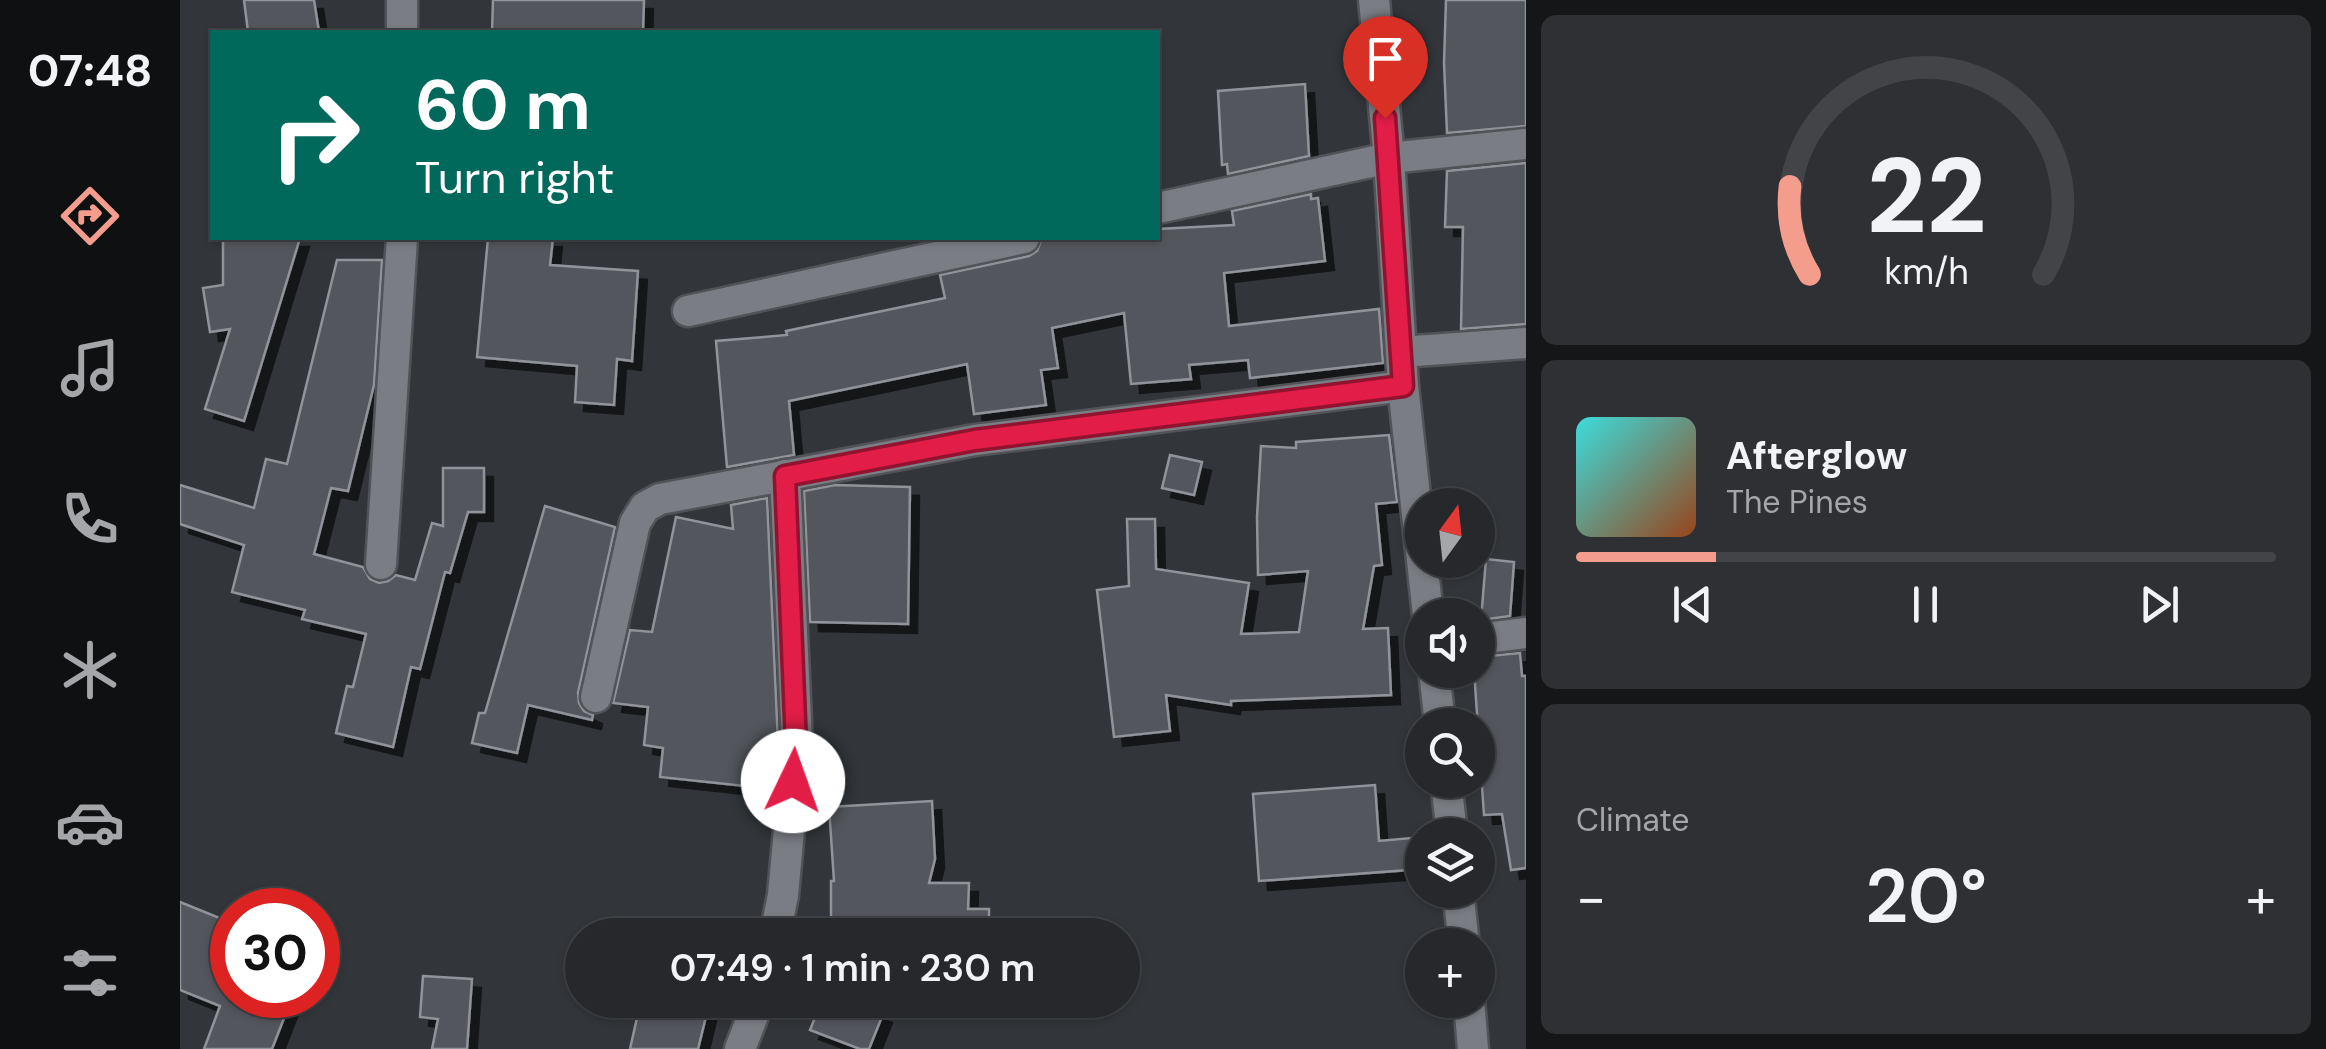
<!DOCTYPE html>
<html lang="en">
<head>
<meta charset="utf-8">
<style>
  body { margin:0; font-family:"DM Sans",sans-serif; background:#2e3034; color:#f1f3f6; height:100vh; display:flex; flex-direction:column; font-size:38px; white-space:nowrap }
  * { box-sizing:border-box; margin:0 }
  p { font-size:32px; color:#a4a6a9 }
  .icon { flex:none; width:55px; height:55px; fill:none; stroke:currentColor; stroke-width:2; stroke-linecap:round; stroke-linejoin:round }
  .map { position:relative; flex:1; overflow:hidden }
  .drawer { display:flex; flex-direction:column; gap:15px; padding:15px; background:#151618; width:800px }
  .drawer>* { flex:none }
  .banner { position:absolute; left:30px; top:30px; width:950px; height:210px; border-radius:0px; box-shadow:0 2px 8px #0004,0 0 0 2px #424448; background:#00695c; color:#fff; overflow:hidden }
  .needle { width:65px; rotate:15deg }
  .tools { position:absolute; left:1225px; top:488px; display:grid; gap:20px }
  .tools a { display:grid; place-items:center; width:90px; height:90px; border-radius:50%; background:#26282c; box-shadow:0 2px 8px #0004,0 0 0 2px #424448; font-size:50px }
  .speed { position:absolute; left:30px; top:888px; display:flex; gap:20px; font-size:50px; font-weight:700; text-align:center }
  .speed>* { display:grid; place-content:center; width:130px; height:130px; border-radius:50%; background:#26282c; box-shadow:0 2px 8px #0004,0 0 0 2px #424448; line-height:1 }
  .speed .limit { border:15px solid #d22; background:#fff; color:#111 }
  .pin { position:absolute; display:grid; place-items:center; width:85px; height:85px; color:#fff; margin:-102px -42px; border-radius:50% 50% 50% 0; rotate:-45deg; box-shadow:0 0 10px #0007 }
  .pin .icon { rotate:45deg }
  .me { position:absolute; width:110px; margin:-55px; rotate:3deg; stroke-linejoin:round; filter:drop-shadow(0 0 8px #0008) }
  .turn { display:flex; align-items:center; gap:35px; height:210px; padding:0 40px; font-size:45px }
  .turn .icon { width:130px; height:130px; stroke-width:2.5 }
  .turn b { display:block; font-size:70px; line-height:85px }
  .big { font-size:75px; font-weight:600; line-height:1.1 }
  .drawer .card { flex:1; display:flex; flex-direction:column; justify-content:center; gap:15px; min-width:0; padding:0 35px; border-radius:15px; background:#2e3034 }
  .drawer .dial { align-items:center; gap:0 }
  .dial svg { height:260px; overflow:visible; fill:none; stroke:#424448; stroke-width:7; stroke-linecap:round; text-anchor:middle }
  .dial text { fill:#f1f3f6; stroke:none }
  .song { display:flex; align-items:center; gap:30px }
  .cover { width:120px; height:120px; border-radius:15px; background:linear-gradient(135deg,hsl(180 70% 55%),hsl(20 70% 35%)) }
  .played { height:10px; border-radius:5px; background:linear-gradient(90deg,#f49d8c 20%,#424448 20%) }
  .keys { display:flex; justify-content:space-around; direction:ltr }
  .heat { display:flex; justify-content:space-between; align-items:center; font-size:55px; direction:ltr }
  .trip { position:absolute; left:385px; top:918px; width:575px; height:100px; border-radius:50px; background:#26282c; box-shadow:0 2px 8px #0004,0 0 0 2px #424448; font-weight:600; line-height:100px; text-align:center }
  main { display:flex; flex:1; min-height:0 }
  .menu { display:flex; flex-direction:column; width:180px; justify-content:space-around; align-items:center; background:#0f1012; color:#a4a6a9 }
  .menu .icon { width:70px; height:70px }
  .menu .active { color:#f49d8c }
  .menu b { font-size:45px; color:#f1f3f6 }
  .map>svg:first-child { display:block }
</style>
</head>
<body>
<main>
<nav class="menu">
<b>07:48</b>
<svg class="icon active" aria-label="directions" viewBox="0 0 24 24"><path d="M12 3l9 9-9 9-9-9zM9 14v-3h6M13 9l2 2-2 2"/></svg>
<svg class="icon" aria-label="music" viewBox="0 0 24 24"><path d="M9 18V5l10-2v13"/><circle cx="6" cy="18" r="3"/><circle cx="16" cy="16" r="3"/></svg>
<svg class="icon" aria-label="phone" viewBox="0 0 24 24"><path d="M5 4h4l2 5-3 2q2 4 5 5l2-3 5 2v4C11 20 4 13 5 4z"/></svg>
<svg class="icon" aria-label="climate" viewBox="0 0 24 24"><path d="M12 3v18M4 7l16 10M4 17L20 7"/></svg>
<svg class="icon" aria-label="car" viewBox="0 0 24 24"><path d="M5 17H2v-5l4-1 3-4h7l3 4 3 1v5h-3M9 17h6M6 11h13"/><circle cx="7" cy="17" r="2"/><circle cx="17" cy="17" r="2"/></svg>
<svg class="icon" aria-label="filters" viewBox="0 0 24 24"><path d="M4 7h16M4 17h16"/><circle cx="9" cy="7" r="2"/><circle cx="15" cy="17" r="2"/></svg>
</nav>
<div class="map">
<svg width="1346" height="1049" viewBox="0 0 1346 1049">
  <defs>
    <filter id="shadow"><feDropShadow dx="9" dy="9" stdDeviation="0" flood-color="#0009"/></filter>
  </defs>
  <rect width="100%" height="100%" fill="#32363a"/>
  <g fill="#52565b" stroke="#90949a" stroke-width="2.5" filter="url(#shadow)">
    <polygon points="64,0 134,0 139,32 68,32"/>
    <polygon points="313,0 464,0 463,32 312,32"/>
    <polygon points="1266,0 1346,0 1346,126 1267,133 1264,63"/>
    <polygon points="1125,84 1129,156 1048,174 1047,164 1042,165 1038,91"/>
    <polygon points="1346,163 1346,324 1281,329 1283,227 1265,227 1267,171"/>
    <polygon points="1131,194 1131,199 1138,198 1145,261 1044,273 1049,326 1199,309 1203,363 1070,378 1068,360 1009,365 1011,379 951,384 944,313 872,328 878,368 861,370 866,405 794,414 787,364 609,401 614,455 547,467 536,341 607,335 606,331 765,298 760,275 849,256 857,251 862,238 978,238 978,229 1054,225 1052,211"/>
    <polygon points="43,238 120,238 64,421 25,409 50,329 30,332 23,288 43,285"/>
    <polygon points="308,238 373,238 370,265 458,271 452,361 437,359 434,405 395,402 397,366 297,357"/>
    <polygon points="157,260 202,260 194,385 168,491 151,488 134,554 183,567 190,579 199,583 208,581 216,575 235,580 252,523 263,526 263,468 304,468 304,512 288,512 270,573 265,572 240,669 231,667 213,747 156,733 167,686 173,687 186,634 122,619 125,610 52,592 64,545 0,524 0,485 74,508 86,459 107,464"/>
    <polygon points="1209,435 1217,502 1196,504 1202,565 1194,566 1183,629 1208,628 1211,695 1051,701 1051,705 986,695 990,731 934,737 917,590 949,586 947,519 975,519 976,569 1069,583 1061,634 1119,632 1128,571 1078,575 1077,517 1081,446 1116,448 1116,442"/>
    <polygon points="990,455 1022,462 1014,495 982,488"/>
    <polygon points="655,485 730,487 728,624 630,622 624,491"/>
    <polygon points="587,498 598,743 594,789 480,777 483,748 464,745 468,707 433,703 450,630 472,632 496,517 553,529 551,505"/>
    <polygon points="365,506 435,527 398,693 399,703 404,711 413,715 412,720 348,705 337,753 292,743 299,713 305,713"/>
    <polygon points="1306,559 1334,562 1330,616 1301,620"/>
    <polygon points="1340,653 1342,676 1346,676 1346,868 1331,870 1322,814 1304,815 1294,670 1298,670 1298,657"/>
    <polygon points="1195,785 1199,841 1242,837 1242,869 1079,881 1073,794"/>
    <polygon points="752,801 755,859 749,883 789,883 788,909 809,909 809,935 651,935 651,881 654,881 649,807"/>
    <polygon points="0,902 52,923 52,939 40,972 52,977 52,995 113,995 92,1049 24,1049 40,1006 0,990"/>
    <polygon points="243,976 292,979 287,1049 252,1049 258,1019 240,1017"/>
    <polygon points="461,1000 530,1000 518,1049 450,1049"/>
    <polygon points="642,1000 666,1000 703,1014 689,1049 680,1049 630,1030"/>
  </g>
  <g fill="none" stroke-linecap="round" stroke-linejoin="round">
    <defs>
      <g id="street">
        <polyline points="222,0 222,32"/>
        <polyline points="1194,0 1209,158 1223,386 1248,615"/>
        <polyline points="978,208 1209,158 1346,144"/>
        <polyline points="508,311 844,238"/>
        <polyline points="1221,352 1346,343"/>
        <polyline points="201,564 222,238"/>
        <polyline points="1298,639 1346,633"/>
        <polyline points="1254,670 1260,725"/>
        <polyline points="416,697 455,523 465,507 480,499 795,440 1223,386"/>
        <polyline points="1266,780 1272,835"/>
        <polyline points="1278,890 1284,945"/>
        <polyline points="595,935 603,895 617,743 605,475"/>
        <polyline points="1289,1000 1293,1049"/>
        <polyline points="560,1049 579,1000"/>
      </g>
    </defs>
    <use href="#street" stroke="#515357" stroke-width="35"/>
    <use href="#street" stroke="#7a7d83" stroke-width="30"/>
  </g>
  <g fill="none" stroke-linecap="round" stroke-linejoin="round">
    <defs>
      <polyline id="route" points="613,781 616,744 605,476 795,440 1223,386 1205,118"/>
    </defs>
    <use href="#route" stroke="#92132f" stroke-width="25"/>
    <use href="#route" stroke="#e11d48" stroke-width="18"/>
  </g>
</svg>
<div class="tools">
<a><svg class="needle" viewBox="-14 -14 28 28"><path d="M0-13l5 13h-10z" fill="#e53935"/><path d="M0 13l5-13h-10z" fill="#a4a6a9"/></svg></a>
<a><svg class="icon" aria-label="sound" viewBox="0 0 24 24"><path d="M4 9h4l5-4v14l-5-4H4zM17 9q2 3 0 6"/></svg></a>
<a><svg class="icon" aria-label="search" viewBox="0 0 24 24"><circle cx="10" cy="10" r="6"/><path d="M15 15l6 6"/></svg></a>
<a><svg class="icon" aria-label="layers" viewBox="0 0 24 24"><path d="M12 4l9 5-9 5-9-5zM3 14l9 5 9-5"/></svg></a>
<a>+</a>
</div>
<div class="speed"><div class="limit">30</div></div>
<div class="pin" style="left:1205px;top:118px;background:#d93025"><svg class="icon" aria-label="arrive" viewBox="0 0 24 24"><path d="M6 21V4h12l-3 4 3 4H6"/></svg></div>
<svg class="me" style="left:613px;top:781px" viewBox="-20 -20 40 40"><circle r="19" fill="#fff"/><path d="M0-13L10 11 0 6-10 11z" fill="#e11d48"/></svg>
<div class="trip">07:49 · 1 min · 230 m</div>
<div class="banner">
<div class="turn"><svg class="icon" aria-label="right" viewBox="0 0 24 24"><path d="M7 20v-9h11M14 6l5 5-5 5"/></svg><div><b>60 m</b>Turn right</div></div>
</div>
</div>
<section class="drawer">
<div class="card dial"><svg viewBox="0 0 100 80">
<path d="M14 69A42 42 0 1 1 86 69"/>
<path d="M14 69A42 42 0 0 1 8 42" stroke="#f49d8c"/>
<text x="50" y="56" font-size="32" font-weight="700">22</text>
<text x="50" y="72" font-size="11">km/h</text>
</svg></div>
<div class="card">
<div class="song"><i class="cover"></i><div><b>Afterglow</b><p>The Pines</p></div></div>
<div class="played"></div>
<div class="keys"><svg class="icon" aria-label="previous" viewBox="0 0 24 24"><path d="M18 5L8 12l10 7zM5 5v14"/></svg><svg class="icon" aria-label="pause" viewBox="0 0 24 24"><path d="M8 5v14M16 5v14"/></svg><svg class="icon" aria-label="next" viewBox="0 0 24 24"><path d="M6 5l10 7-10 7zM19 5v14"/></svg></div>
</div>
<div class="card"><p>Climate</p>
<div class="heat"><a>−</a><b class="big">20°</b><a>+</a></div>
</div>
</section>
</main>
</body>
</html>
